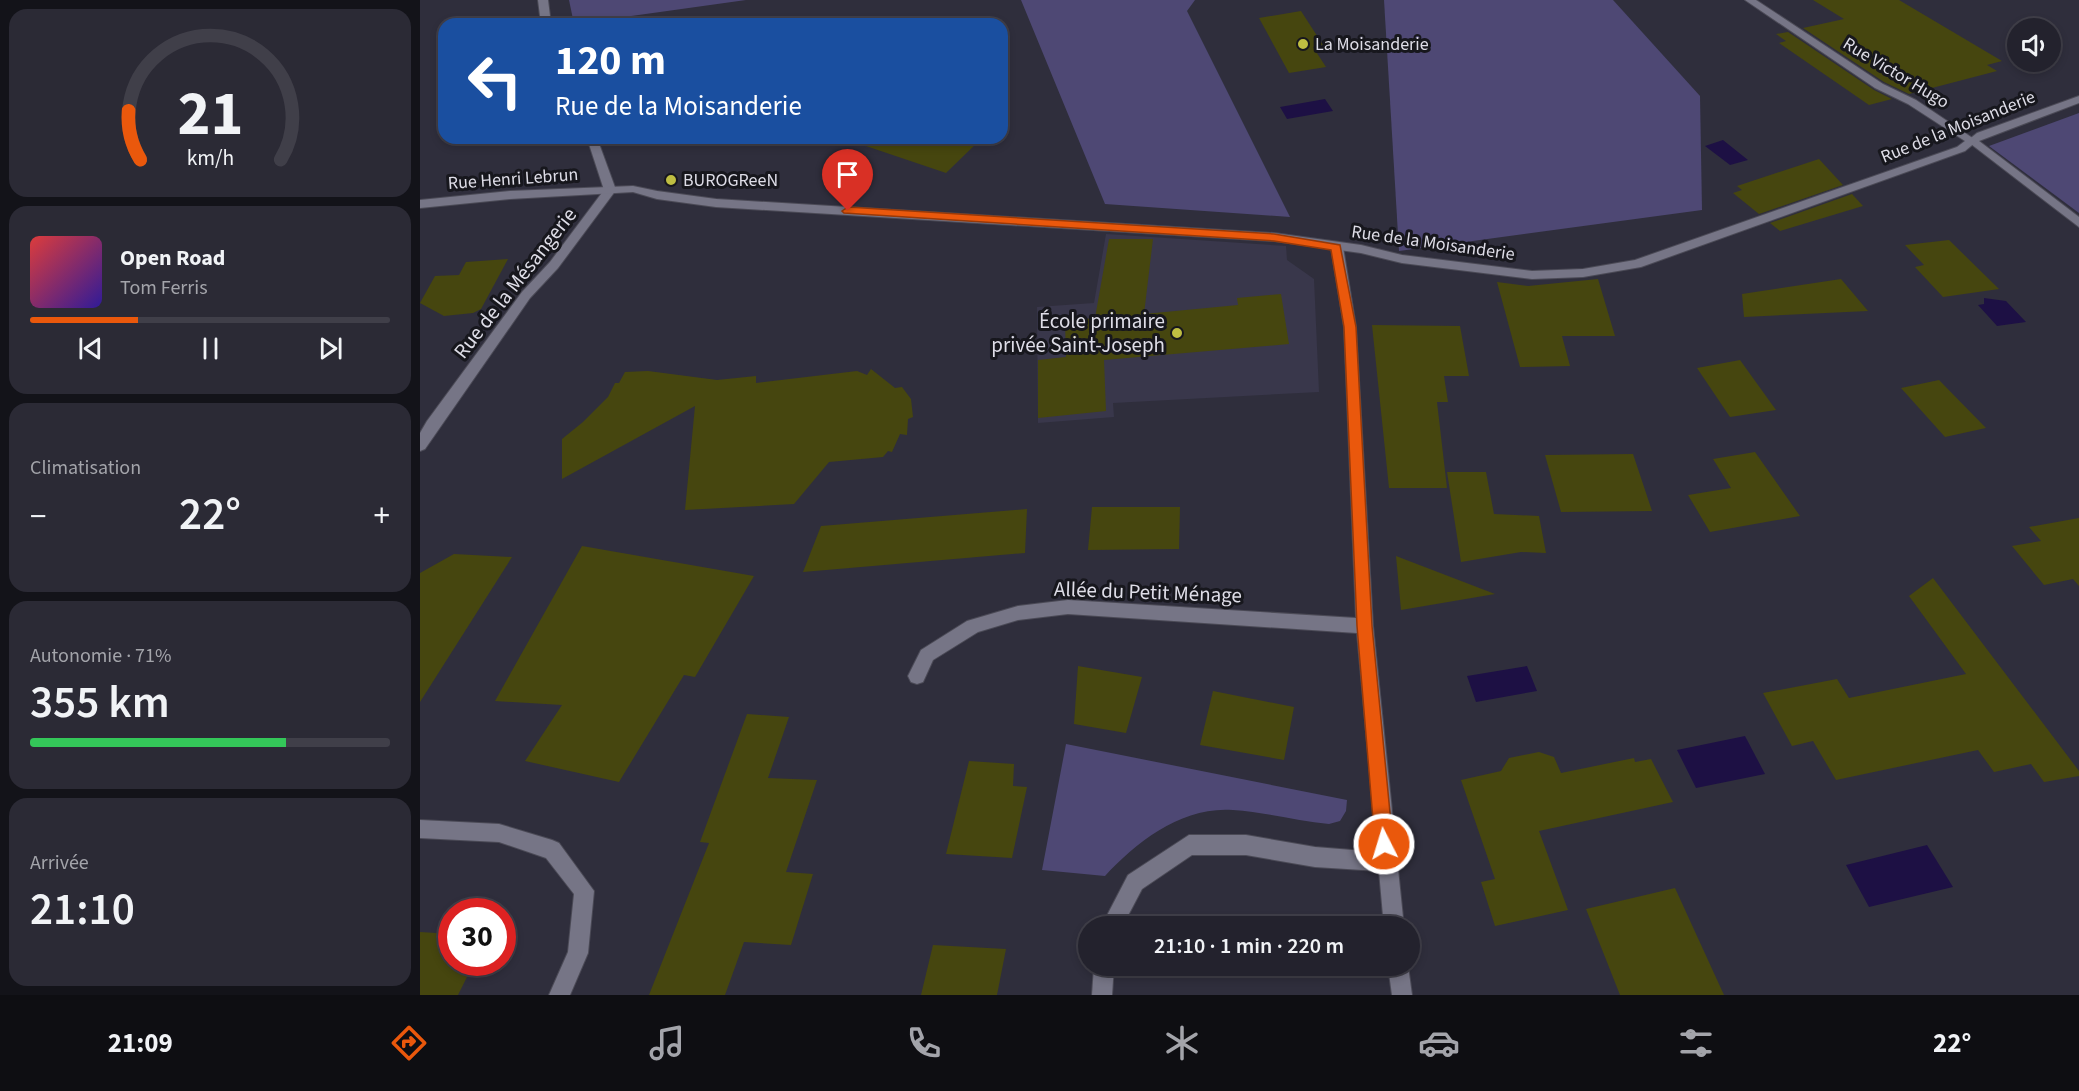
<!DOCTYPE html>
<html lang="fr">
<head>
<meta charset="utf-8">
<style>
  body { margin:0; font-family:"Source Sans 3",sans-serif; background:#2b2a35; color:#f1f3f6; height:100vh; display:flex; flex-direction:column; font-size:22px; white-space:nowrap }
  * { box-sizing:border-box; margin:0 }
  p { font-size:20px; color:#a3a4aa }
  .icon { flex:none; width:33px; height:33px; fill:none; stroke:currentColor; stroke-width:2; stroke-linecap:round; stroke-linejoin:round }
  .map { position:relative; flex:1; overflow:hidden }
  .sheet { display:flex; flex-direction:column; gap:9px; padding:9px; background:#131319; width:420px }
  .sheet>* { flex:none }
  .hud { position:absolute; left:18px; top:18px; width:570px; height:126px; border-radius:18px; box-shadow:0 3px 9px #0003,0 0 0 2px #403f49; background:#1a4fa0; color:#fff; overflow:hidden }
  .fabs { position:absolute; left:1587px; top:18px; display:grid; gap:12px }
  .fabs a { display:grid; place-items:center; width:54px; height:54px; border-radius:50%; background:#23222d; box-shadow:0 3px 9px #0003,0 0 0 2px #403f49; font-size:30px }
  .speed { position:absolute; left:18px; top:898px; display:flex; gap:12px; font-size:30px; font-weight:700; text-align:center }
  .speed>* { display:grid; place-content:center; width:78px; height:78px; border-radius:50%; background:#23222d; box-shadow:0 3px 9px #0003,0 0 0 2px #403f49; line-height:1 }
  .speed .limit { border:9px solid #d22; background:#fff; color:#111 }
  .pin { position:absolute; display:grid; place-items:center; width:51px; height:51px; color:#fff; margin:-62px -26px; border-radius:50% 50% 50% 0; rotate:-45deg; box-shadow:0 0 6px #0007 }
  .pin .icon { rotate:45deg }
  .me { position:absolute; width:66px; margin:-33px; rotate:355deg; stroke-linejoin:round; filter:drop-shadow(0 0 4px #0008) }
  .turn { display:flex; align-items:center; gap:21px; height:126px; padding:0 18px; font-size:27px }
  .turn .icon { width:78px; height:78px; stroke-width:2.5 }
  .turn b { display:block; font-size:42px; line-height:51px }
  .big { font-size:45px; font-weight:600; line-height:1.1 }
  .sheet .widget { flex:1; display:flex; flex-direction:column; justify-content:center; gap:9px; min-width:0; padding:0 21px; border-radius:18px; background:#2b2a35 }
  .sheet .dial { align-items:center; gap:0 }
  .dial svg { height:156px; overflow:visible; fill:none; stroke:#403f49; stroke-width:7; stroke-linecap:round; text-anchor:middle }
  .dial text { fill:#f1f3f6; stroke:none }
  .song { display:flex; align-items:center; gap:18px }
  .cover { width:72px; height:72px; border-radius:9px; background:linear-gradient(135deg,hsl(0 70% 55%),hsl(250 70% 35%)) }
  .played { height:6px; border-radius:3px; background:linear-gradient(90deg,#ea580c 30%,#403f49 30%) }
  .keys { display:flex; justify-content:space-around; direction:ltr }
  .heat { display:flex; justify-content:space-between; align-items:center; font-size:33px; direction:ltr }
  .charge { height:9px; border-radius:4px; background:linear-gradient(90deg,#34c759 71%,#403f49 0) }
  .trip { position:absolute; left:658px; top:916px; width:342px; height:60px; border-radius:30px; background:#23222d; box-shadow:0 3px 9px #0003,0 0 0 2px #403f49; font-weight:600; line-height:60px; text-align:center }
  .menu { display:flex; height:96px; justify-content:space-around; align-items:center; background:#0e0e12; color:#a3a4aa }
  .menu .icon { width:42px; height:42px }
  .menu .active { color:#ea580c }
  .menu b { font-size:27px; color:#f1f3f6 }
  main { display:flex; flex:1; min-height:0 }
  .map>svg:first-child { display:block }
</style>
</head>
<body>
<main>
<section class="sheet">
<div class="widget dial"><svg viewBox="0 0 100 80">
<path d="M14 69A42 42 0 1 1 86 69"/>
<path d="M14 69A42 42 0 0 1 8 44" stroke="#ea580c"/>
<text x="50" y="56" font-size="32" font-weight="700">21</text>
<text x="50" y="72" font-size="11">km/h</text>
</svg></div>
<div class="widget">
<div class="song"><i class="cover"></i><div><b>Open Road</b><p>Tom Ferris</p></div></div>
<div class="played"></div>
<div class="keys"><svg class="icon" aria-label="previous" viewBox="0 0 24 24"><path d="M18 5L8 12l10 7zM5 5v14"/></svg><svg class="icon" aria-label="pause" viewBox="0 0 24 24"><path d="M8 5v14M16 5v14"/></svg><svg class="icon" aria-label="next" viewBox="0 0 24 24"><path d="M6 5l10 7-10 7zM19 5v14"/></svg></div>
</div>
<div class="widget"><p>Climatisation</p>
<div class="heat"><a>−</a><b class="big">22°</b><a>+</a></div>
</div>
<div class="widget"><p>Autonomie · 71%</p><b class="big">355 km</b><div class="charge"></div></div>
<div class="widget"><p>Arrivée</p><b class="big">21:10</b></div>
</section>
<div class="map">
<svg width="1659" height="995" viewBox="0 0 1659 995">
  <rect width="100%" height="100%" fill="#2f2e3c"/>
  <polygon fill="#39374b" points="686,234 866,246 867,260 894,279 899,392 693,403 694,417 618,423 617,307 674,303"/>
  <g fill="#4e4874">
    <polygon points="149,0 326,0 154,24"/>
    <polygon points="601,0 775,0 767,11 870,217 685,204"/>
    <polygon points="964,0 1193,0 1280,96 1282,210 979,251"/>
    <polygon points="1659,113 1659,213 1569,146"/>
    <path d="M646,744L927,800L926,811L920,821L909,824C877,821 845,812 813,810C763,806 717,841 685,876L622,870Z"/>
  </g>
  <g fill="#1d1044">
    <polygon points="905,99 913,111 867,119 860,107"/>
    <polygon points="1303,140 1328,160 1310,165 1285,146"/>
    <polygon points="1564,298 1586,301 1606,322 1577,326 1558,305 1564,304"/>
    <polygon points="1107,666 1117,691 1056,702 1047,676"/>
    <polygon points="1325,736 1345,774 1276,788 1257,750"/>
    <polygon points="1507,845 1533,887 1449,907 1426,865"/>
  </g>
  <g fill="#46460f">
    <polygon points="1393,0 1479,0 1582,61 1567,65 1577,71 1489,94 1464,82 1383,28 1424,19"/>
    <polygon points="881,11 903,45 893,47 906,67 869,73 839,18"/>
    <polygon points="1368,32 1454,90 1472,99 1449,105 1359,43 1366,41 1356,34"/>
    <polygon points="441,138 562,138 526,173 440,144"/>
    <polygon points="1399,159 1423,185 1339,214 1313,193 1322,190 1317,186"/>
    <polygon points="1432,194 1443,206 1360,231 1350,223"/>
    <polygon points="689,239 733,239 724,314 818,305 817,298 861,294 869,344 684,360 686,411 618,418 618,360 646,357 645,321 675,318"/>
    <polygon points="1529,240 1579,289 1523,297 1495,267 1504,265 1485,245"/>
    <polygon points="88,259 61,309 53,313 24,316 0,303 15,276 39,275 46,262"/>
    <polygon points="1178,279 1195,336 1142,336 1150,366 1100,367 1077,282 1108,286"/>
    <polygon points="1421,279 1448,311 1324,317 1322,294"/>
    <polygon points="952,325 1040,326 1049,376 1024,376 1028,402 1017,402 1027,488 969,488"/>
    <polygon points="1320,360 1356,410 1310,417 1277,368"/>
    <polygon points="451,369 475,388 482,387 491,399 493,417 488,419 487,435 480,434 472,452 468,451 463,457 409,462 374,504 265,510 275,406 142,479 142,439 163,422 188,397 195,383 199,383 205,372 228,371 297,380 336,376 336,383 437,371 447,375"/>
    <polygon points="1519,380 1566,428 1525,437 1481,388"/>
    <polygon points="1335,452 1380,516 1290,532 1268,495 1311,488 1293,459"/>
    <polygon points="1213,454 1232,511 1141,512 1125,455"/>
    <polygon points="1027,472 1066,472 1074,514 1119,516 1126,553 1101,552 1041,562"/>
    <polygon points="672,507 760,507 759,549 668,550"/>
    <polygon points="607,509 605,553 383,572 401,526"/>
    <polygon points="1659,518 1659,586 1653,579 1624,585 1592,546 1621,541 1609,527"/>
    <polygon points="162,546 334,576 275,677 264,675 199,782 105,761 142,705 75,701"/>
    <polygon points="34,554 92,557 0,702 0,573"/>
    <polygon points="976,556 1075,594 981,610"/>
    <polygon points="1513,578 1659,771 1659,776 1624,782 1611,764 1574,772 1558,750 1416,780 1393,741 1372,746 1343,693 1417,679 1429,698 1546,674 1489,596"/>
    <polygon points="658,666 722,677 706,733 654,724"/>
    <polygon points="793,691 874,707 864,760 780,745"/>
    <polygon points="327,714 369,717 348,778 397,780 366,872 393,874 371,945 324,942 305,995 229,995 289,843 280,842"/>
    <polygon points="1119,752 1134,757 1141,773 1214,758 1215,762 1231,759 1253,802 1119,831 1148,910 1075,926 1061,882 1075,879 1041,780 1081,771 1089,758"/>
    <polygon points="549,761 594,764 593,786 607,787 592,858 526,854"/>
    <polygon points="1255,888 1304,995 1200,995 1166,909"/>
    <polygon points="0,932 32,934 32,963 54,963 38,995 0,995"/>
    <polygon points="513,945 586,949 577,995 501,995"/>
  </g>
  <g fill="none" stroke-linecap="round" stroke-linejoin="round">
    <defs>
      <g id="minor">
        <polygon points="118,0 128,0 131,24 121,24"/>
        <polygon points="1659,96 1659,103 1559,141 1659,217 1659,227 1547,141 1557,133"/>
        <polygon points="167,138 177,138 196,190 138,268 110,298 5,449 0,451 0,433 7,421 102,292 130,262 184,190"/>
        <polygon points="917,243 923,247 936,327 953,626 984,927 964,927 959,871 895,867 826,855 772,855 722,889 702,927 681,927 708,875 769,835 826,835 895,847 957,852 937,633 648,614 598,620 558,632 513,660 503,682 497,684 491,682 488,676 501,650 547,621 598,606 648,600 936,618 924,327 911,247"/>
        <polygon points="0,820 79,824 132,840 139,843 174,891 168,953 150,995 129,995 148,952 154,894 126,858 79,842 0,838"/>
        <polygon points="674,966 694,966 692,995 672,995"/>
        <polygon points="968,966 988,966 992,995 972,995"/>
      </g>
      <polygon id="tertiary" points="1325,0 1336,0 1463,84 1496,100 1557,141 1545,151 1221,267 1163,277 1112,279 982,263 941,253 854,241 296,207 237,199 213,192 90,199 0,208 0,200 90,191 213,186 237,191 296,199 854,233 941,245 982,255 1112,271 1163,269 1215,260 1537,147 1545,141 1488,104 1455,88"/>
    </defs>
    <use href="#minor" stroke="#4b4a56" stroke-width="2"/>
    <use href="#tertiary" stroke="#4b4a56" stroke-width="2"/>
    <use href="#minor" fill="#767586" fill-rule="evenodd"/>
    <use href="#tertiary" fill="#767586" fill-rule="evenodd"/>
  </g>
  <polygon fill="#ea580c" stroke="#983908" stroke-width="1.5" points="428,207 854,234 920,245 936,327 952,626 973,844 970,850 964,853 958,850 955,844 937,626 924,327 911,250 854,241 424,213 422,211"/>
  <g fill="#bfbe42" stroke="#17171d" stroke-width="2">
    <circle cx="883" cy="44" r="6"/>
    <circle cx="251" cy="180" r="6"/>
    <circle cx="757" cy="333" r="6"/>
  </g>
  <g text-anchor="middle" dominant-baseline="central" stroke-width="6" stroke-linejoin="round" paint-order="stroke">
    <g font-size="18" fill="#dedde7" stroke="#17171d" text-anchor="start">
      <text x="895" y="44">La Moisanderie</text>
      <text x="263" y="180">BUROGReeN</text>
    </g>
    <g font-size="18" fill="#dedde7" stroke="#17171d">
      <text transform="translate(1476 73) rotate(31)">Rue Victor Hugo</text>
      <text transform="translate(1538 127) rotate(-22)">Rue de la Moisanderie</text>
      <text transform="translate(93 179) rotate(-4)">Rue Henri Lebrun</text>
      <text transform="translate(1013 243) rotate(8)">Rue de la Moisanderie</text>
    </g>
    <g font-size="21" fill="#dedde7" stroke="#17171d">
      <text transform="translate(95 283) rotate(-52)">Rue de la Mésangerie</text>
      <text transform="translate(728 592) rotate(2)">Allée du Petit Ménage</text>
    </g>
    <g font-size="21" fill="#dedde7" stroke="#17171d" text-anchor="end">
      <text x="745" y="321">École primaire<tspan x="745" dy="24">privée Saint-Joseph</tspan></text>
    </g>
  </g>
</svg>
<div class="fabs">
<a><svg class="icon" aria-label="sound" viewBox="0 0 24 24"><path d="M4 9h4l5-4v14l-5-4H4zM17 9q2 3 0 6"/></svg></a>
</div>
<div class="speed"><div class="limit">30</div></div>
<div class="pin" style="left:428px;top:211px;background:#d93025"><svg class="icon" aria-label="arrive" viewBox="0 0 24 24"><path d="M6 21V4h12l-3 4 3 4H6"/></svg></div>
<svg class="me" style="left:964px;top:844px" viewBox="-20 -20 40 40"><circle r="17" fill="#ea580c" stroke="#fff" stroke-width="3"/><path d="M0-11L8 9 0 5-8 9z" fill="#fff"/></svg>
<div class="trip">21:10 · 1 min · 220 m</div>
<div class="hud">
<div class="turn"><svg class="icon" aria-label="left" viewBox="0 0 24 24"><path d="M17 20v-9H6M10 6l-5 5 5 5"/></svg><div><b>120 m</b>Rue de la Moisanderie</div></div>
</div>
</div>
</main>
<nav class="menu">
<b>21:09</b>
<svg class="icon active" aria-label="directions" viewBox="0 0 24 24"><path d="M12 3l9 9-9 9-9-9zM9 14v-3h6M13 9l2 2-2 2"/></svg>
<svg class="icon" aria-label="music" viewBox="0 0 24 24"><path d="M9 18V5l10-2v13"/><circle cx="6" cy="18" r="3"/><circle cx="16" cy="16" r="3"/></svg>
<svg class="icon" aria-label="phone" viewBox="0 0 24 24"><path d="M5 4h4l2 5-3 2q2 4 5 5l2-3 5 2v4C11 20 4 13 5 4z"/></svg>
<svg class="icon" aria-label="climate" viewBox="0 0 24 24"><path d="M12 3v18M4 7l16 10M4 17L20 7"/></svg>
<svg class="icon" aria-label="car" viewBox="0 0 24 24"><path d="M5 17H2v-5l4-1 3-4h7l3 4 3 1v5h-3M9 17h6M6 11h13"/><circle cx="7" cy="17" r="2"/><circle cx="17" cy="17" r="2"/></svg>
<svg class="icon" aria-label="filters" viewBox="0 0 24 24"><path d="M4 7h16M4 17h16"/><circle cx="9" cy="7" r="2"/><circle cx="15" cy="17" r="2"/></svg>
<b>22°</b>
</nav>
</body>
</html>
